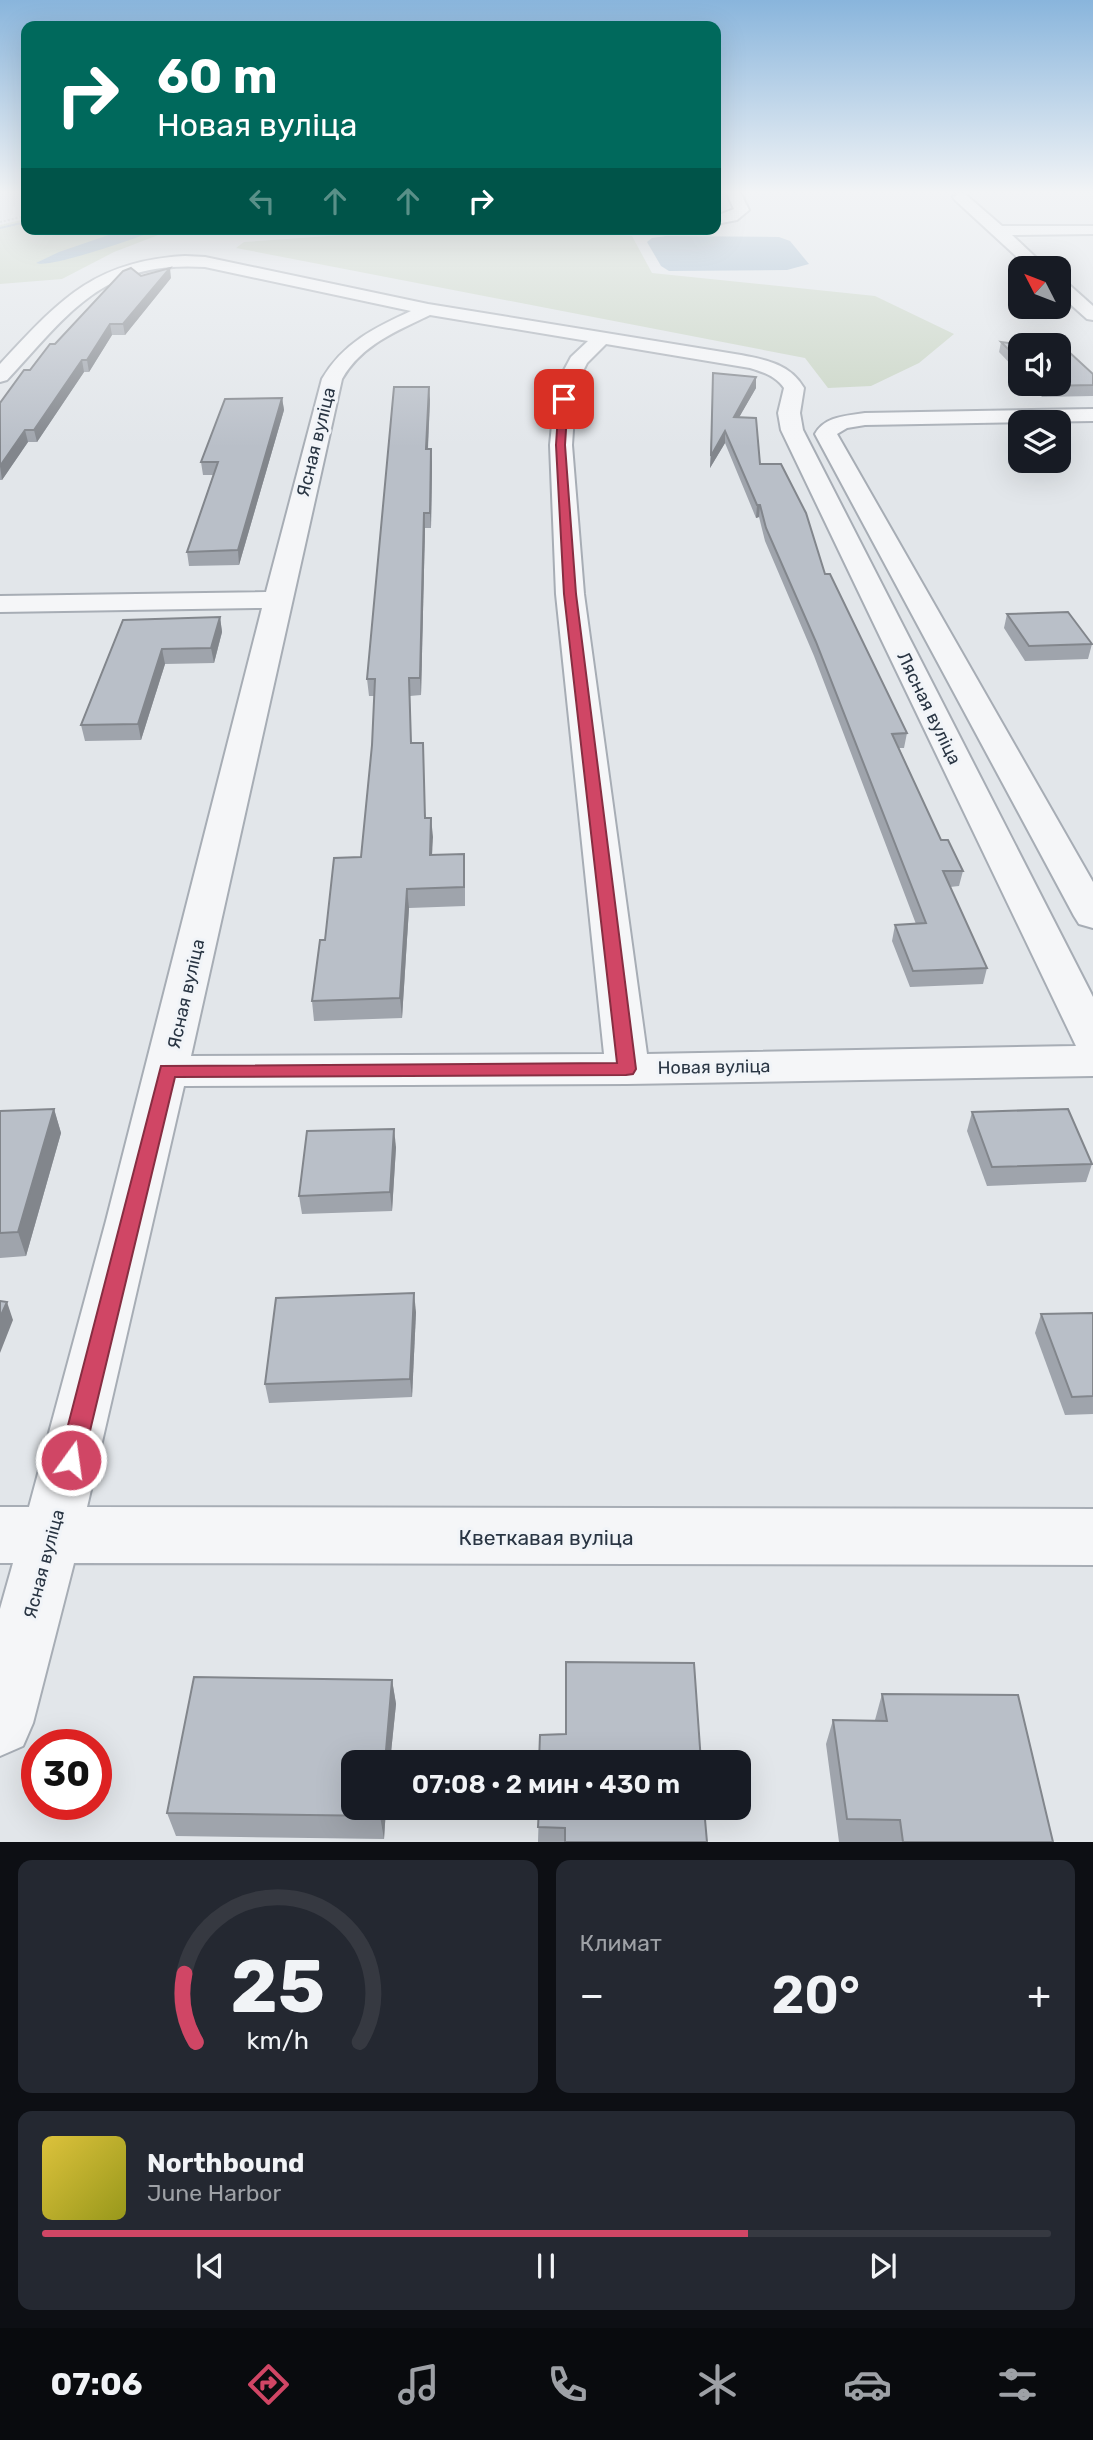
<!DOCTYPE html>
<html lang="ru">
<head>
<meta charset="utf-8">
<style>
  body { margin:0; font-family:Rubik,sans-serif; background:#242831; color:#f1f3f6; height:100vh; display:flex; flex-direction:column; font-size:26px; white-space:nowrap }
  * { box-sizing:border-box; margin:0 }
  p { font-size:23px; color:#9ea1a6 }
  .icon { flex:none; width:38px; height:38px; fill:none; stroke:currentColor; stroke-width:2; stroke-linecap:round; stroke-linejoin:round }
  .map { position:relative; height:1842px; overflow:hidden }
  .details { display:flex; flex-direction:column; gap:18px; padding:18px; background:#0d0f14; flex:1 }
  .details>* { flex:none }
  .top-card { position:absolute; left:21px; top:21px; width:700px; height:214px; border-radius:14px; box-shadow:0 7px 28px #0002; background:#00695c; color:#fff; overflow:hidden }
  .needle { width:46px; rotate:312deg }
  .controls { position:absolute; left:1008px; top:256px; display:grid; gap:14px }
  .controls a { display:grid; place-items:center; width:63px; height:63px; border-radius:14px; background:#171b24; box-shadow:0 7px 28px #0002; font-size:35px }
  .speed { position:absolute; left:21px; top:1729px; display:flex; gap:14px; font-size:35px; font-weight:700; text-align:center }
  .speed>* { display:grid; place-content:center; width:91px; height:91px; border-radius:50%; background:#171b24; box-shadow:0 7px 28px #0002; line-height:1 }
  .speed .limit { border:10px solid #d22; background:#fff; color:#111 }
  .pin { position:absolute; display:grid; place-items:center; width:60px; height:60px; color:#fff; margin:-30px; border-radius:14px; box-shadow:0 4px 10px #0006 }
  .me { position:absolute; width:77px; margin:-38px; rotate:14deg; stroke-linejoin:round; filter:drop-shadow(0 0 5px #0008) }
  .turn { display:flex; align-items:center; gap:24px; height:147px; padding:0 21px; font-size:32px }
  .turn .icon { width:91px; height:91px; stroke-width:2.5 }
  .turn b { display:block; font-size:49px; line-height:60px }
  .lanes { display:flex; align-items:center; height:66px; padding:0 21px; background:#0003; justify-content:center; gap:35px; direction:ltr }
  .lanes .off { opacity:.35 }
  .big { font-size:52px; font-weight:600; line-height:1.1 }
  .details .tile { flex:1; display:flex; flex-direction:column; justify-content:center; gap:10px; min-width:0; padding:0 24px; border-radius:14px; background:#242831 }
  .details .dial { align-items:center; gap:0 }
  .dial svg { height:182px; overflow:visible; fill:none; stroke:#363941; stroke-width:7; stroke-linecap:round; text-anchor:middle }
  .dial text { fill:#f1f3f6; stroke:none }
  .song { display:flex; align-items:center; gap:21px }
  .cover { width:84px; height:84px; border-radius:10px; background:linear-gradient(135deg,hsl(50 70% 55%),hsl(60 70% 35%)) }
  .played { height:7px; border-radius:4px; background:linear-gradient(90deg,#d04665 70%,#363941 70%) }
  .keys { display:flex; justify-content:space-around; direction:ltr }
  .heat { display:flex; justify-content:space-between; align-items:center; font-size:38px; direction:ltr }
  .details .tiles { flex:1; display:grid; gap:18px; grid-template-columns:1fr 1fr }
  .tile:last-child { grid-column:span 2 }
  .trip { position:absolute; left:341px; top:1750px; width:410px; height:70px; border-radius:14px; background:#171b24; box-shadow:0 7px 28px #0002; font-weight:600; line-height:70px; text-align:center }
  .dock { display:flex; height:112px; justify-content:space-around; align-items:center; background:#090b0e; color:#9ea1a6 }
  .dock .icon { width:49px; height:49px }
  .dock .current { color:#d04665 }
  .dock b { font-size:32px; color:#f1f3f6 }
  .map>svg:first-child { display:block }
</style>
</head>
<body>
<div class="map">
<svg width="1093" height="1842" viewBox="0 0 1093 1842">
  <rect width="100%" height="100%" fill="#e2e6ea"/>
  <g fill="#c8d4c3">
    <polygon points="26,219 26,229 126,229 38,262 89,252 162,229 174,229 114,252 62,279 0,284 0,225"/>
    <polygon points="537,231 632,236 652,273 875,296 954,334 919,363 871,386 828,388 805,358 236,248 244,242 386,232"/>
  </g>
  <g fill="#9cb6cb">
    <path d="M126,229H162C140,236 51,269 36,263L59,252Z"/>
    <polygon points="666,236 779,237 790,241 809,264 787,270 669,271 661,266 647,242 652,238"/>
  </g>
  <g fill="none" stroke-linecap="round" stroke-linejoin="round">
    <g fill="#9cb6cb" fill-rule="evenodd">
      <polygon points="1059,190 1093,192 1093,194 1061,191"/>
      <polygon points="26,221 26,223 0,229 0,227"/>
    </g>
    <defs>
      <g id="minor">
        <polygon points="725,190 739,190 749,210 737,220 716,224 716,216 734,209"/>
        <polygon points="960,193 965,194 1002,226 1093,226 1093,234 1012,235 1047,268 1029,268 955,200 953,197"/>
        <polygon points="584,229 605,229 598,233 586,233"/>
        <path d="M185,256L205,257L428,304L741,355C767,360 790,364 804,388L800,413L803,430L1093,997V1076L627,1084L184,1086L87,1507L1093,1509V1565L74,1563L33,1723L23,1746L0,1756V1609L13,1563H0V1507H29L106,1221L262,608L0,612V596L266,592L322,379C343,343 374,328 411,311L205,267C103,260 69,313 7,380L0,382V364C59,301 93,261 185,256ZM430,315L588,341L571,357L556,385L550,445L556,594L604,1054L191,1056L342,379C361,345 397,331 430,315ZM606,344L750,368C763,372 776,376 784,388L778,413L781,430L1076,1046L647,1054L584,594L572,445L576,385L587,363Z"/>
        <polygon points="1059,280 1065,281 1093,306 1093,320 1087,319 1059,294"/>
        <path d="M1093,409V421L865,425L847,428L837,434L1093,882V928L1079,924L1074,916L815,434C825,416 846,416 865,413Z"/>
      </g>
    </defs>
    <use href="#minor" stroke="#a7adb5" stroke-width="4"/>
    <polyline stroke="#c0c4c9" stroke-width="2" stroke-dasharray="2 2" stroke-linecap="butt" points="0,222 26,216"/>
    <use href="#minor" fill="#f5f6f8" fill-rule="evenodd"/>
  </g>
  <g fill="#9fa4ac">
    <polygon points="171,278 125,335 112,335 89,372 84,372 37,442 28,442 2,480 0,480 0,403 55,344"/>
    <polygon points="1001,342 1020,345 1020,374 999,352"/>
    <polygon points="713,373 756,388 739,417 760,464 825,574 907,733 904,748 899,748 941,840 963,871 959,886 950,887 987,968 983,984 910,987 892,941 895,925 916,924 814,656 765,541 759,517 756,518 725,443 710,468"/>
    <polygon points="1093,374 1093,396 1042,397 1029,383 1059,383"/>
    <polygon points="282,398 284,410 239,565 189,566 187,552 213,475 203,475 201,462"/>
    <polygon points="430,400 428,449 431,449 432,463 431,528 425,528 421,695 410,696 411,743 426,818 431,818 432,855 465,873 465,906 409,908 402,1018 314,1021 312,1001 325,940 361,857 372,745 375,696 369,696 367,679"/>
    <polygon points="1007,614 1092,644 1088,659 1025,661 1004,628"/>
    <polygon points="220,617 222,632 214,663 165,664 141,740 85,741 81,725 123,620"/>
    <polygon points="54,1109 61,1133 26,1256 0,1258 0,1111"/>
    <polygon points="972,1112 1092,1164 1086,1182 987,1186 967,1131"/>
    <polygon points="396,1147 392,1211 302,1214 299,1196"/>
    <polygon points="416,1312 412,1397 269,1403 265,1384"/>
    <polygon points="1093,1313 1093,1414 1065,1415 1035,1333 1041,1314"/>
    <polygon points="392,1680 396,1704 390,1762 354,1762 386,1808 384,1839 176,1836 167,1813"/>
    <polygon points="882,1694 1053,1842 839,1842 826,1744 833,1720 875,1720"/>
    <polygon points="539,1808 707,1842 538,1842"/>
  </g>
  <g fill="#82868c">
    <polygon points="170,268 171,278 125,335 123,324"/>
    <polygon points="110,324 112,335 89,372 87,360"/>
    <polygon points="82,360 84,372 37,442 34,430"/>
    <polygon points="756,377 756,388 733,428 734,417"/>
    <polygon points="429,387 430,400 427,463 426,449"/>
    <polygon points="282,398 284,410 239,565 238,550"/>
    <polygon points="25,430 28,442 2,480 0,466"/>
    <polygon points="725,431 725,443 710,468 711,456"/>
    <polygon points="431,449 432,463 431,528 430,513"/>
    <polygon points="757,505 760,505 759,517 756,518"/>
    <polygon points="424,513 425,528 421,695 420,678"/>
    <polygon points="220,617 222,632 214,663 211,648"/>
    <polygon points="162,649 165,664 141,740 138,724"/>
    <polygon points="431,818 433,837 431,874 430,855"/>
    <polygon points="407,889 409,908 402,1018 400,998"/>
    <polygon points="54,1109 61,1133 26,1256 18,1232"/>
    <polygon points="394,1129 396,1147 392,1211 390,1192"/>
    <polygon points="414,1293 416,1312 412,1397 410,1379"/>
    <polygon points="7,1302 13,1320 0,1353 0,1317"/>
    <polygon points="392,1680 396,1704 390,1762 385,1762"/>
    <polygon points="380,1808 386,1808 384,1839 380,1816"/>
  </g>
  <g fill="#b9bfc8" stroke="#82868c" stroke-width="2">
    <polygon points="131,268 141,276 170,268 123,324 110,324 87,360 82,360 34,430 25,430 0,466 0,403 24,370 30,370 50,344 55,344 123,271"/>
    <polygon points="1001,342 1023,345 1020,345 1020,361"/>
    <polygon points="1059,350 1069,352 1093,374 1093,385 1044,386 1041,383 1059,383"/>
    <polygon points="713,373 756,377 734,417 756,418 760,464 781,464 806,513 825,574 830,574 907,733 892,734 941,840 948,840 963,871 943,871 987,968 913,971 895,925 926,923 816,642 766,528 760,505 757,505 725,431 711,456"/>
    <polygon points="394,387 429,387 426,449 431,449 430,513 424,513 420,678 409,678 411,743 423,743 425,818 431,818 430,855 464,854 464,887 407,889 400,998 312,1001 320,940 325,940 334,858 361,857 372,745 375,679 367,679"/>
    <polygon points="282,398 238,550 187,552 218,462 201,462 225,399"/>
    <polygon points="1068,612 1092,644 1029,646 1007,614"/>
    <polygon points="220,617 211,648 162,649 138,724 81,725 123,620"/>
    <polygon points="54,1109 18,1232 0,1233 0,1111"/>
    <polygon points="1068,1109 1092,1164 992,1167 972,1112"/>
    <polygon points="394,1129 390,1192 299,1196 307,1131"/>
    <polygon points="414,1293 410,1379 265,1384 276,1298"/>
    <polygon points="0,1301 7,1302 0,1317"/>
    <polygon points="1093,1313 1093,1396 1072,1397 1041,1314"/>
    <polygon points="566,1662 694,1663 701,1762 539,1762 540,1735 566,1734"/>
    <polygon points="194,1677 392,1680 385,1762 354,1762 354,1808 380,1808 380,1816 167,1813"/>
    <polygon points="882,1694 1018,1695 1053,1842 903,1842 900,1820 847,1819 833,1720 887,1721"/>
    <polygon points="539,1808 704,1808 707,1842 565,1842 565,1828 538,1827"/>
  </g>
  <linearGradient id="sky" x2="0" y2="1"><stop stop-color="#89b5dc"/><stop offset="0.43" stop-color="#f2f4f6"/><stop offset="1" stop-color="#f2f4f6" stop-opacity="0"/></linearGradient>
  <rect width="1093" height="447" fill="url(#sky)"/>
  <polygon fill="#d04665" stroke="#872e42" stroke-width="2" points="564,397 568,399 565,445 576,594 636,1069 633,1074 626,1075 175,1077 83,1460 80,1467 71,1470 63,1467 59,1460 161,1066 617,1063 564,594 556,445 559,399"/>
  <g text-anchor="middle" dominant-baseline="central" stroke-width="6" stroke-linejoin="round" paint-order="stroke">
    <g font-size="18" fill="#293543" stroke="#f1f4f8">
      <text transform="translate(316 442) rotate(-76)">Ясная вуліца</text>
      <text transform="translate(929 708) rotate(64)">Лясная вуліца</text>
      <text transform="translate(186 994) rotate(-77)">Ясная вуліца</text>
      <text transform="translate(714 1067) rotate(-1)">Новая вуліца</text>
      <text transform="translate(44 1564) rotate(-75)">Ясная вуліца</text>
    </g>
    <g font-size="21" fill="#293543" stroke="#f1f4f8">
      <text x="546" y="1537">Кветкавая вуліца</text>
    </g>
  </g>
</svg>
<div class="controls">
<a><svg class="needle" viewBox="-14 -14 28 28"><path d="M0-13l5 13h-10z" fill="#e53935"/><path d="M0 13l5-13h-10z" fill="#9ea1a6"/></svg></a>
<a><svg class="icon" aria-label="sound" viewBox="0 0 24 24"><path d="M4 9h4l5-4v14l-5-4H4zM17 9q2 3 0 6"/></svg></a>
<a><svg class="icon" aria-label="layers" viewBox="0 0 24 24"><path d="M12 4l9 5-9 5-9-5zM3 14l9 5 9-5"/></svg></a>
</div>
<div class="speed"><div class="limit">30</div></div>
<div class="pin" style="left:564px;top:399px;background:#d93025"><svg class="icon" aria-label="arrive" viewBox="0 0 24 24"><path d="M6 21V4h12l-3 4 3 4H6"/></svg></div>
<svg class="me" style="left:71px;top:1460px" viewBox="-20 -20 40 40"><circle r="17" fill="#d04665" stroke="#fff" stroke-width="3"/><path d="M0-11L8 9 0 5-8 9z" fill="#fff"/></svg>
<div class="trip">07:08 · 2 мин · 430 m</div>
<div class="top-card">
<div class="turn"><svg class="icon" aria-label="right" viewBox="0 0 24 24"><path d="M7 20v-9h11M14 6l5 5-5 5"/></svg><div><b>60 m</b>Новая вуліца</div></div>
<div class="lanes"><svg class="icon off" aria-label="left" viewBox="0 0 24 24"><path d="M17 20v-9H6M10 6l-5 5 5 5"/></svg><svg class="icon off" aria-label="ahead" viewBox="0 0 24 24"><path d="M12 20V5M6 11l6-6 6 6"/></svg><svg class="icon off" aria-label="ahead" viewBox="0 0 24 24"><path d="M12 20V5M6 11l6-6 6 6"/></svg><svg class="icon" aria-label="right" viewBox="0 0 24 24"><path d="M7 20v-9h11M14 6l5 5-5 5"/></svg></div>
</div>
</div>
<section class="details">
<div class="tiles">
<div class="tile dial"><svg viewBox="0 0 100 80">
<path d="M14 69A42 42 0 1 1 86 69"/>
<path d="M14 69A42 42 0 0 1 9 39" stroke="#d04665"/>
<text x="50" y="56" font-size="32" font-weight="700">25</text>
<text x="50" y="72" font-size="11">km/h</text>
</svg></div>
<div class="tile"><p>Климат</p>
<div class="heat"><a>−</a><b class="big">20°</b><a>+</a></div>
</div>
<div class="tile">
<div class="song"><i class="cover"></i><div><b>Northbound</b><p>June Harbor</p></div></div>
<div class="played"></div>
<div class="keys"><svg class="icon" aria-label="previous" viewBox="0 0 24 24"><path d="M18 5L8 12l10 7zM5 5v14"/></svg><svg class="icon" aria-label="pause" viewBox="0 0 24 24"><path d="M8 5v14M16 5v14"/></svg><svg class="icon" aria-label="next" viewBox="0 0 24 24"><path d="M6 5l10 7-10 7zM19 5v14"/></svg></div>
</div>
</div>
</section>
<nav class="dock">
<b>07:06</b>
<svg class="icon current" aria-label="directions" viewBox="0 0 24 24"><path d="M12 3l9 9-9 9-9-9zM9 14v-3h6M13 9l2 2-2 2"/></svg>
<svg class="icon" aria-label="music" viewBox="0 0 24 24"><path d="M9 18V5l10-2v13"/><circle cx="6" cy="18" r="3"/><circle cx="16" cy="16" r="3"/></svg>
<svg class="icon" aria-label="phone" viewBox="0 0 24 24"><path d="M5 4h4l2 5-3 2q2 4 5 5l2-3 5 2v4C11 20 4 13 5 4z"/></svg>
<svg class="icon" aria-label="climate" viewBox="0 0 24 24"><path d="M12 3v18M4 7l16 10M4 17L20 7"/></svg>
<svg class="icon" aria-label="car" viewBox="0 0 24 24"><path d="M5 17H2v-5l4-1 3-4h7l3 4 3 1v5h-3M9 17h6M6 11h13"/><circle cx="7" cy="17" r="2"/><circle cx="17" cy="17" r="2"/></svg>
<svg class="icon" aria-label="filters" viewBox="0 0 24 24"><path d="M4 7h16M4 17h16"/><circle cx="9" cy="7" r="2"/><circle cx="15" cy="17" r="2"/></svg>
</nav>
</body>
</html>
